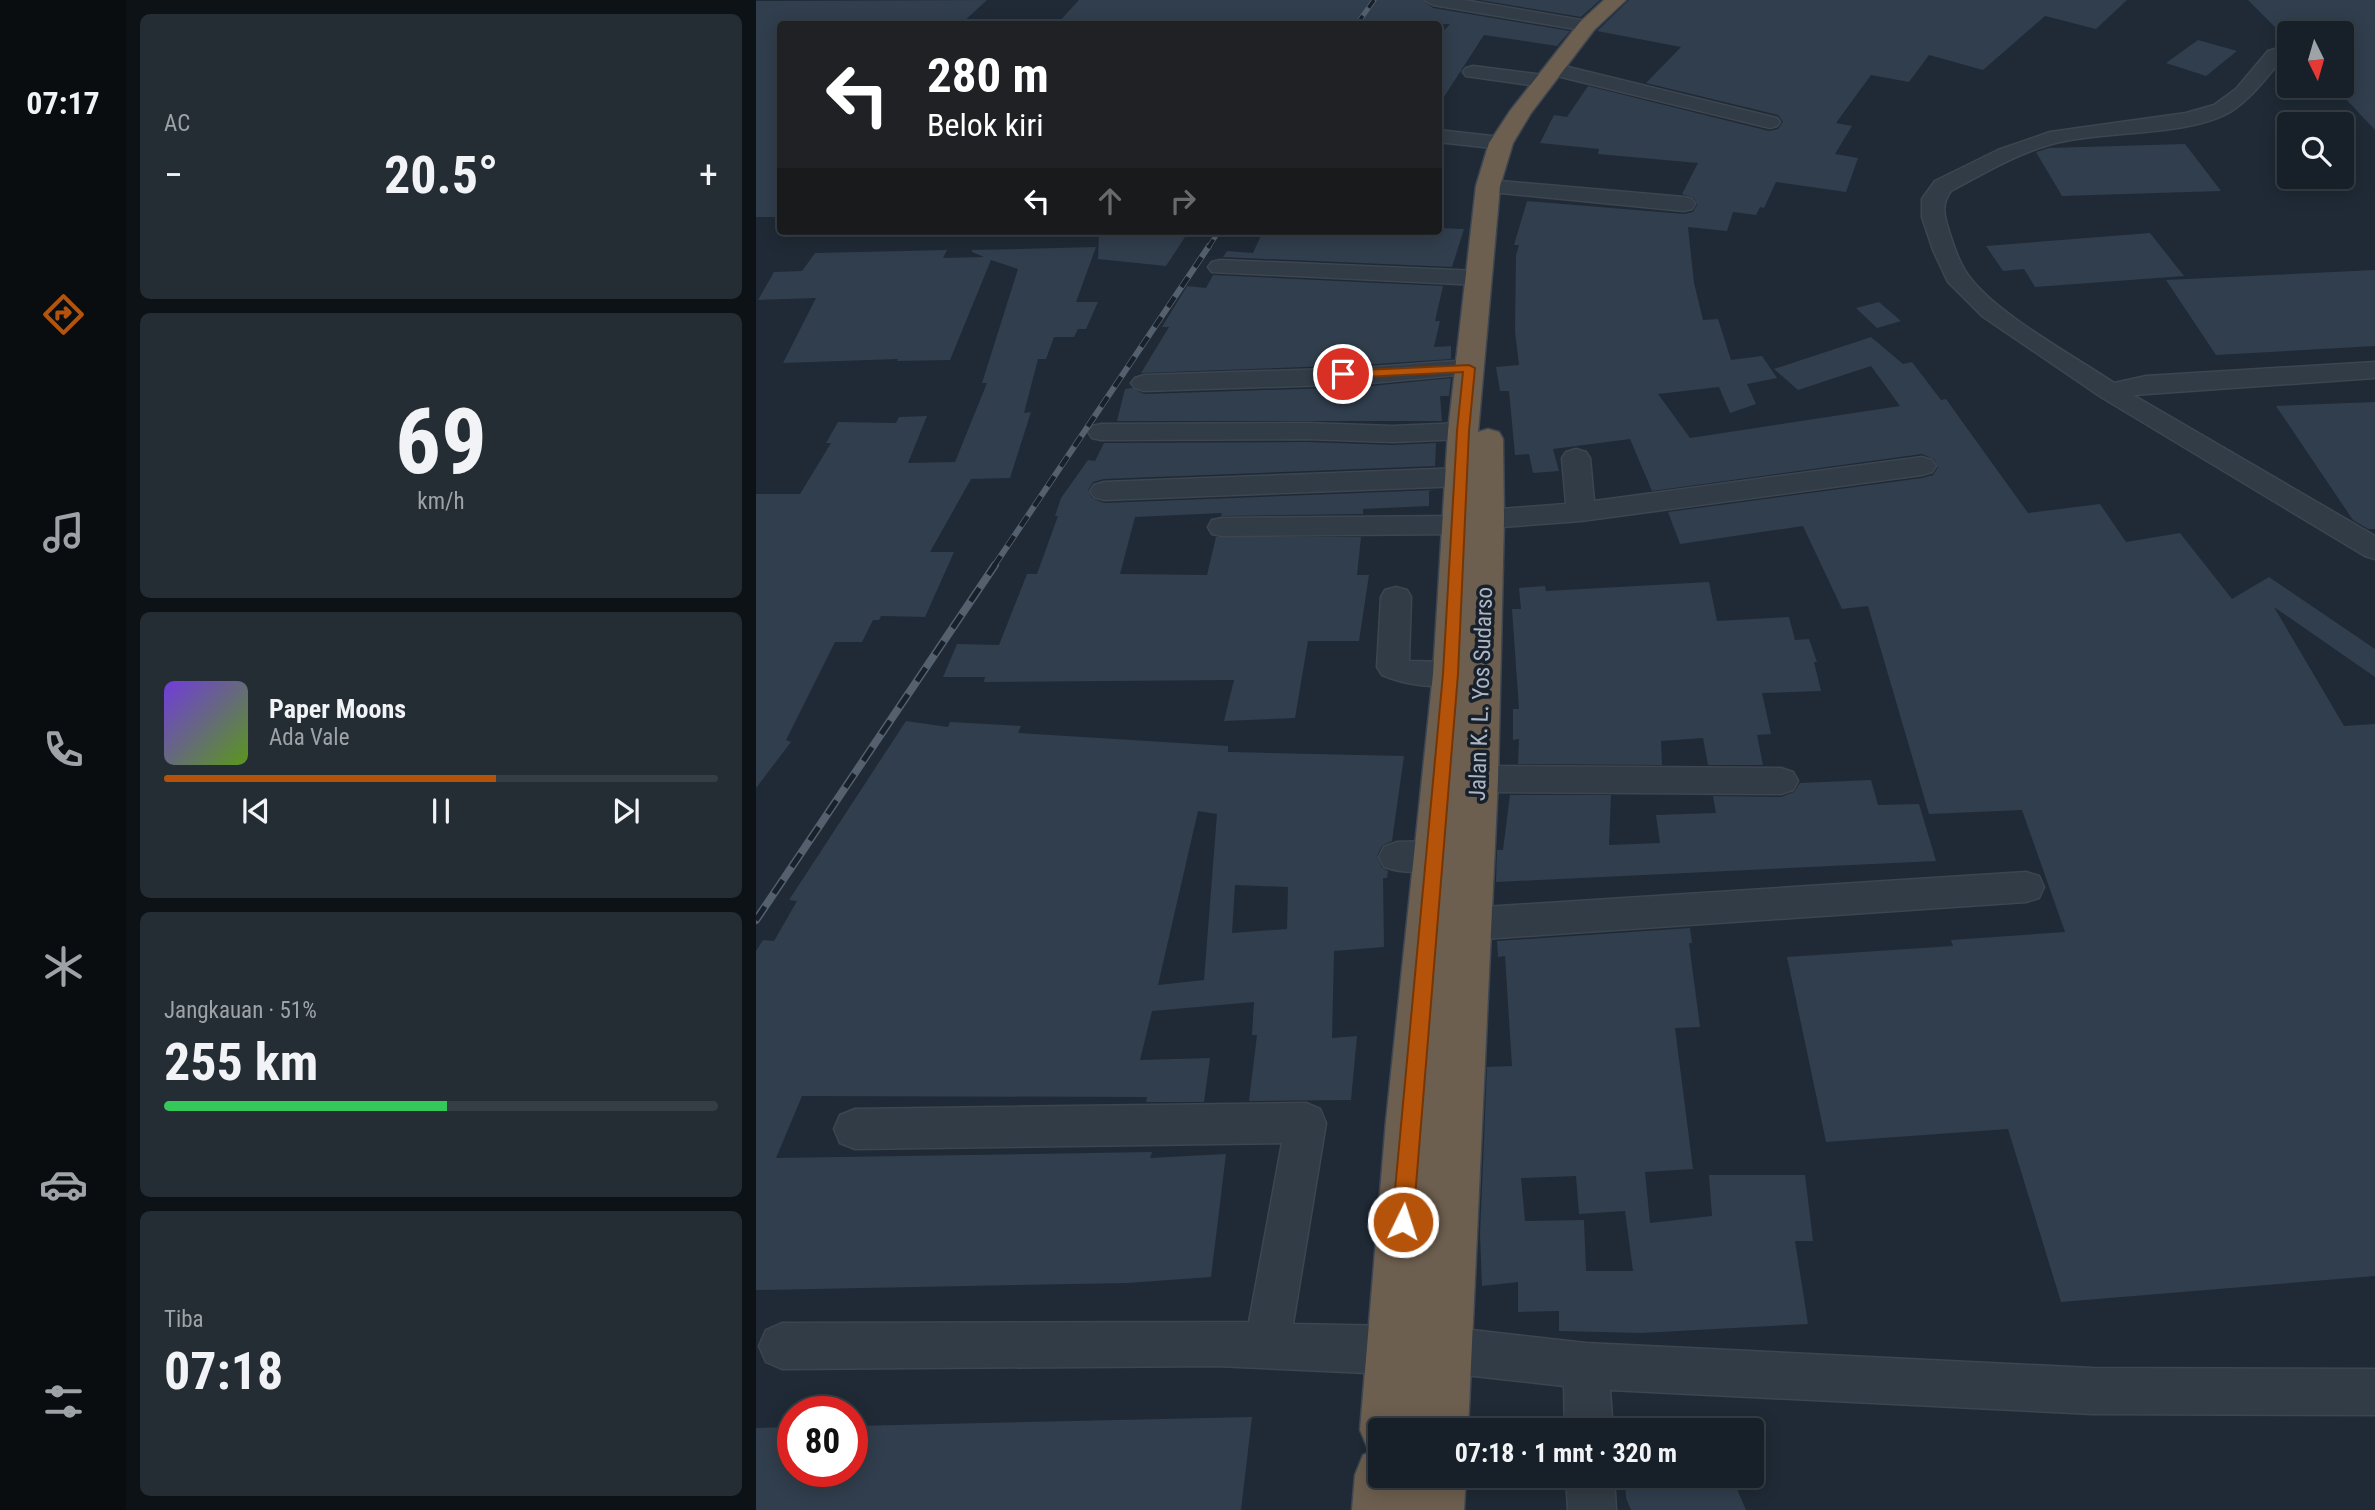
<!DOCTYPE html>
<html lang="id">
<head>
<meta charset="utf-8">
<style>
  body { margin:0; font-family:"Roboto Condensed",sans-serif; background:#242d34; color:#f1f3f6; height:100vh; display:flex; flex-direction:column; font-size:26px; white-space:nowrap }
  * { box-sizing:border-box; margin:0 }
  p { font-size:23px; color:#9ea3a8 }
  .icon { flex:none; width:38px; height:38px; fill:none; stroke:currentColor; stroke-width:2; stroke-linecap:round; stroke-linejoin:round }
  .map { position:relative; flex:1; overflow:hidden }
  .side { display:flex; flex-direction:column; gap:14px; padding:14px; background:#0d1216; width:630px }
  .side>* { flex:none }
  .banner { position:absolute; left:21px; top:21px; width:665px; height:214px; border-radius:7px; box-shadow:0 4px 18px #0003,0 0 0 2px #363e45; background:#202124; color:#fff; overflow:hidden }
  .needle { width:46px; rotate:175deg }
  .controls { position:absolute; left:1521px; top:21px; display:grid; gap:14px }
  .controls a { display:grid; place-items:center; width:77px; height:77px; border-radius:7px; background:#172028; box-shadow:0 4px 18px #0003,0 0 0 2px #363e45; font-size:35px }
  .speed { position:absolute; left:21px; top:1396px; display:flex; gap:14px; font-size:35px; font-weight:700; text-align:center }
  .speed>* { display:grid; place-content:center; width:91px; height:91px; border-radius:50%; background:#172028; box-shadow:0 4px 18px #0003,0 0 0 2px #363e45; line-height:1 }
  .speed .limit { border:10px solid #d22; background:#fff; color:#111 }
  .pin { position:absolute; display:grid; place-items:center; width:60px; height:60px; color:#fff; margin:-30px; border:4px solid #fff; border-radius:50%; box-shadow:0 2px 7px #0007 }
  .me { position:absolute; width:77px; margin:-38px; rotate:4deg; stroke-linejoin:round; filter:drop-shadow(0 0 5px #0008) }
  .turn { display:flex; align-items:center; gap:24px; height:147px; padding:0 35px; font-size:32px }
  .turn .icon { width:91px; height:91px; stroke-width:2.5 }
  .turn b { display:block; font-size:49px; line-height:60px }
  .lanes { display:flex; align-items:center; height:66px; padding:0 35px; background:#0003; justify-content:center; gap:35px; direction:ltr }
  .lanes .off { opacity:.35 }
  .big { font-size:52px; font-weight:700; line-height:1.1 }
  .side .card { flex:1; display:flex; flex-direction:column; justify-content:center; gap:10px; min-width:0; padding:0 24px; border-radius:10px; background:#242d34 }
  .side .dial { align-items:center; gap:0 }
  .dial b { font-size:91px; line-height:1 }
  .song { display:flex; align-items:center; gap:21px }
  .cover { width:84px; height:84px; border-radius:10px; background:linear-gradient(135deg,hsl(260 70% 55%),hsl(90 70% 35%)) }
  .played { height:7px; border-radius:4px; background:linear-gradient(90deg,#b45309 60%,#363e45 60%) }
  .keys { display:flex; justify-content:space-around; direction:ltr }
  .heat { display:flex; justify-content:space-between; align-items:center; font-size:38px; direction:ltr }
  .charge { height:10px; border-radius:5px; background:linear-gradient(90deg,#34c759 51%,#363e45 0) }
  .trip { position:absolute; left:612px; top:1418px; width:396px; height:70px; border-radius:7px; background:#172028; box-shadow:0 4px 18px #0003,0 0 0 2px #363e45; font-weight:700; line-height:70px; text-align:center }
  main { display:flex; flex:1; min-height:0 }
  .menu { display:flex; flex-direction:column; width:126px; justify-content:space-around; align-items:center; background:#090d10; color:#9ea3a8 }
  .menu .icon { width:49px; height:49px }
  .menu .active { color:#b45309 }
  .menu b { font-size:32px; color:#f1f3f6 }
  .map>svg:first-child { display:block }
</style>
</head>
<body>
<main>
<nav class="menu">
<b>07:17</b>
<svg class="icon active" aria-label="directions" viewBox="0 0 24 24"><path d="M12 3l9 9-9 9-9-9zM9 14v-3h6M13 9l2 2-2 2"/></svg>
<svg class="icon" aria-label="music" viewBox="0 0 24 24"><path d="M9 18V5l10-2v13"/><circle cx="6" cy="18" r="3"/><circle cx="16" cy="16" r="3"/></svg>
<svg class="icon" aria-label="phone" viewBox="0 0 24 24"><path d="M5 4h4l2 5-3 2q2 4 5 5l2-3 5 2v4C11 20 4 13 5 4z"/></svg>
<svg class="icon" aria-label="climate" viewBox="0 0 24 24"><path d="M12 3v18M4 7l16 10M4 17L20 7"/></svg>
<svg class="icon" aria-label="car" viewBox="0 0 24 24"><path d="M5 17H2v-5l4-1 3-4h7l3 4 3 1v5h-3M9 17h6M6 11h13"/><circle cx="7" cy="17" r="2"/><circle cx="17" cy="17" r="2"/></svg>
<svg class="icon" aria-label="filters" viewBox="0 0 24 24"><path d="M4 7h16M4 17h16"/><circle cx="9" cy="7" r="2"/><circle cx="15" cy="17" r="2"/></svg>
</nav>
<section class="side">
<div class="card"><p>AC</p>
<div class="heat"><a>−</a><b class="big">20.5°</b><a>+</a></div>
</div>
<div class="card dial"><b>69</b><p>km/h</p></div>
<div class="card">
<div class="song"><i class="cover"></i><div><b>Paper Moons</b><p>Ada Vale</p></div></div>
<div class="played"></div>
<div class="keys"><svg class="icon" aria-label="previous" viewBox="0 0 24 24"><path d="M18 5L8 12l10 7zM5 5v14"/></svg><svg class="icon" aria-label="pause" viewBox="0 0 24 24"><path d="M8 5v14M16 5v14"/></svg><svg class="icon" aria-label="next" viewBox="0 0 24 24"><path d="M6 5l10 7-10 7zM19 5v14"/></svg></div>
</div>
<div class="card"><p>Jangkauan · 51%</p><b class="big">255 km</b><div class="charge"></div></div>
<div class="card"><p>Tiba</p><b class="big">07:18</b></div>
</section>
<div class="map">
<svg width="1619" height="1510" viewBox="0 0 1619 1510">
  <rect width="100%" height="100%" fill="#1f2a36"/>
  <g fill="#313e4d" fill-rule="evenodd">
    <polygon points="231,0 205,24 24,24 24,217 0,217 0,1"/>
    <polygon points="323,0 666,0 677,8 814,31 801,46 728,35 682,106 682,37 694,24 301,24"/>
    <polygon points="724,0 844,0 825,17"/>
    <polygon points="873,0 1371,0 1340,29 1289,16 1227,70 1173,55 1153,82 1115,75 1080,123 1096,126 1079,154 1102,158 1090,192 1020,182 1008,208 1004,207 1000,215 977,212 971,231 932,227 938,283 947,320 962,319 975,360 1006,356 1021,378 991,384 1000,404 974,413 963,387 902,394 934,438 1144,406 1115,366 1042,390 1018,369 1115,337 1147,364 1156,362 1185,400 1190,399 1272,513 1344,504 1370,542 1424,533 1476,599 1513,577 1619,649 1619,677 1518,607 1588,726 1619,724 1619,1276 1305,1302 1252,1129 1070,1142 1031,957 1197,946 1195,940 1309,932 1266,810 1173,814 1112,606 1086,609 1047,526 924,544 912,512 1166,478 1177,475 1182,467 1178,459 1166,454 896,491 874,439 797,449 803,471 777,473 773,454 759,455 753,391 744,391 740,367 763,365 759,332 760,255 763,245 758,245 771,201 928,214 937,212 941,205 938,198 926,194 942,163 842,154 843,149 784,143 798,115 811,117 832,86 1013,131 1022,129 1027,122 1022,115 890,83 925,47 841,31"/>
    <polygon points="1492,0 1619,0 1619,130 1586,95 1586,33 1525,33"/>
    <polygon points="1442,40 1481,51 1450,76 1410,63"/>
    <polygon points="1429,144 1465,191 1306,196 1280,152 1293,148"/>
    <polygon points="682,228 708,229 696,267 467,257 471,251 497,253 507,231 682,231"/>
    <polygon points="343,231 433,231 410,266 342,259"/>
    <polygon points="1394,233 1428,276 1279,287 1268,269 1247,271 1230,246"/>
    <polygon points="340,247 320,302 342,302 330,329 322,329 318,337 298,337 290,359 282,359 268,413 275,412 254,478 215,479 174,552 198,552 169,617 125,616 123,620 117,620 106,642 79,642 30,740 35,742 0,788 0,494 44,494 75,443 70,443 82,422 140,423 143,417 171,416 152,463 199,462 231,383 226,383 262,269 235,260 194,360 141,361 142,359 27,363 60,298 2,300 18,272 46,271 59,253 191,250 187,258 228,257 216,252 216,250"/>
    <polygon points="1619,270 1619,346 1460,355 1410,280"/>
    <polygon points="457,275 687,286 679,321 684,321 678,347 695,346 695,359 605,365 385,373 413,327 406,327 431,286 450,288"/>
    <polygon points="1123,302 1145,321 1121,328 1100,308"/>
    <polygon points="695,378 693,396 684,396 686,421 361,421 369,389 376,388 388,394 605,387"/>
    <polygon points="1619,402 1619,529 1612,529 1597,520 1520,406"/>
    <polygon points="551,442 637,445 680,443 679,466 348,479 337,482 332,490 336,498 348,503 679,490 673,491 673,506 607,509 607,514 465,516 466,513 379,517 364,574 451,575 460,537 605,537 601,575 613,575 603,641 552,641 539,718 468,721 478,680 228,682 229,677 187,677 201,644 243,645 271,574 281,574 302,516 299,516 305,498 332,460 339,461 348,443"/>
    <polygon points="953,582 961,621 1033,617 1039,640 1053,639 1061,662 1058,662 1065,691 1006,693 1015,734 1001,735 1007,765 952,765 947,738 905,741 906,765 762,764 763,739 757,740 757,709 763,709 756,609 765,609 763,588 789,586 790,591"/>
    <path d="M150,721L192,727L194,722L265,726L262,733L472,746V752L648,756L636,841L626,846L621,856L626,868L632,871L631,878H627L628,947L578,951L576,1038L601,1036L595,1100L493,1101L501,1035H496L498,1002L396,1011L384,1060L454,1058L448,1102H390L391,1097L46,1096L20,1158L396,1152L394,1158L470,1154L455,1277L371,1283L0,1290V951L7,940L18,941L41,901L33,900ZM442,811L461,814L448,980L402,985ZM479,885L532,887L531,929L476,933Z"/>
    <polygon points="1115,780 1122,805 1163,804 1180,861 740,882 741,850 747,850 754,795 855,795 853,845 904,843 900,815 960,813 957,796 1025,797 1038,792 1044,783"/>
    <path d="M934,928L936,943H933L944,1027L919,1028L937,1169L889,1172L894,1223L956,1216L953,1175H1049L1057,1241H1039L1052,1324L885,1333L803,1331V1311L762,1312V1282L726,1286L724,1234L731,1067L756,1066L749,956L742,957L741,941ZM820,1176L823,1214L869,1211L877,1271H830L828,1220L769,1221L765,1178Z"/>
    <polygon points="496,1417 485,1510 0,1510 0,1428 37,1427 37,1472 96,1472 96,1426"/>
    <polygon points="869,1475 975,1475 990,1510 875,1510 870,1498"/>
  </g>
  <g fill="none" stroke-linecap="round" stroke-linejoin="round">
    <defs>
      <g id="minor">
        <polygon points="668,0 708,0 831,21 840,26 831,31 677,5"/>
        <path d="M1519,49L1526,51L1528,55L1526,59C1510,78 1495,99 1474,112C1431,137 1346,130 1296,144C1260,154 1228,173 1195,191C1185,204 1188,216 1193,231C1198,247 1204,266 1215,279C1244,316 1318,356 1358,383L1390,376L1619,362V378L1377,395L1619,536V559L1609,556L1345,397L1226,316L1192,282L1177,250L1166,217V199L1179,181L1242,150L1294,132L1430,113L1458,105L1480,89L1512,51Z"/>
        <polygon points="717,66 788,75 798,81 788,87 710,76 707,72 710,68"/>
        <polygon points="808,66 1021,118 1024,122 1021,126 1014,128 801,76 798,72 801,68"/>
        <polygon points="682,130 745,137 752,139 755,143 752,147 745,149 682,142"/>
        <polygon points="732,180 928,197 936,199 939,204 936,209 928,211 724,191 721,186 724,181"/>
        <polygon points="464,260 723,271 731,273 735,278 731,283 723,285 456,272 452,267 456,262"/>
        <polygon points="713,360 722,363 726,368 722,373 605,384 388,391 379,388 375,383 379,378 388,375 605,368"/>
        <polygon points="551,423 637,426 707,423 716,425 720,431 716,437 707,439 637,442 551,439 345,440 336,438 332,432 336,426 345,424"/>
        <polygon points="820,449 830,452 834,458 838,501 1166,457 1176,460 1180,466 1176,472 1166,475 825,521 732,528 722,526 718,519 722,512 732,510 810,504 806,458 810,452"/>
        <polygon points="706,468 716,471 720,477 716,483 706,486 348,500 338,497 334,491 338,485 348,482"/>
        <polygon points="704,516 714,518 718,525 714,532 704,534 466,536 456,534 452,527 456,520 466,518"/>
        <path d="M640,587L651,590L655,597L653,661L695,662L706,666L711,674L706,682C681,690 650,685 626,675L621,667L625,597L629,590Z"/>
        <polygon points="722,766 1025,768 1037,772 1042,781 1037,790 1025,794 722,792 710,788 705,779 710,770"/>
        <path d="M679,841L691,846L697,856L691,866C672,873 648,874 628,867L623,857L628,847L641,842Z"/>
        <polygon points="1270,872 1283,876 1288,887 1283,898 1270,902 713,940 700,935 695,924 700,913 713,908"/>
        <polygon points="550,1103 564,1109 570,1123 537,1324 690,1327 830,1343 1336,1368 1619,1369 1619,1415 1336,1414 854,1390 857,1430 809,1430 808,1386 690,1373 611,1373 460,1366 26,1369 10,1362 3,1346 10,1330 26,1323 493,1322 526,1143 99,1149 84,1143 78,1129 84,1115 99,1109"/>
        <polygon points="810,1475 858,1475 860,1510 812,1510"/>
      </g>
      <polygon id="highway" points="848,0 870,0 838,30 775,113 757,143 744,186 722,432 732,429 743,432 747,439 748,519 742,779 712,1430 625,1430 625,1475 710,1475 708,1510 596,1510 599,1475 607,1455 617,1451 612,1449 604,1430 630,1121 677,674 692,431 720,186 733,143 754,111 824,22"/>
    </defs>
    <use href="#minor" stroke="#3c4550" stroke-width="3"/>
    <use href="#highway" stroke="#3d4651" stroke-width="3"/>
    <use href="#minor" fill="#323c46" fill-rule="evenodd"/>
    <use href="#highway" fill="#6d5f4f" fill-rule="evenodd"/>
    <defs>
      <g id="rail-far2">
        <polyline points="601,24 618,0"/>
        <polyline points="452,248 463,231"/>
      </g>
      <polyline id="rail-far1" points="238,566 453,246"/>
      <polyline id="rail" points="0,920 239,565"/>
    </defs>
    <use href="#rail-far2" stroke="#54606e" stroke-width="5"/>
    <use href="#rail-far1" stroke="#54606e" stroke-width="6"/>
    <use href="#rail" stroke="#54606e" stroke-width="8"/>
    <use href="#rail-far2" stroke="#18212b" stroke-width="3.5" stroke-dasharray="10" stroke-linecap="butt"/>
    <use href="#rail-far1" stroke="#18212b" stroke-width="4.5" stroke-dasharray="12" stroke-linecap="butt"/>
    <use href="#rail" stroke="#18212b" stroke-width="5" stroke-dasharray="16" stroke-linecap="butt"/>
  </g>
  <polygon fill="#b45309" stroke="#753606" stroke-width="2" points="713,365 719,368 713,431 702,674 657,1222 654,1230 647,1233 639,1230 636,1222 687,674 701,431 707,372 587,378 581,374 587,371"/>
  <g text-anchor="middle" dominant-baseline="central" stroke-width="7" stroke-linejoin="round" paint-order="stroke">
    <g font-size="23" fill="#acb6c4" stroke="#18212b">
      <text transform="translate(725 694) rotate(-88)">Jalan K. L. Yos Sudarso</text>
    </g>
  </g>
</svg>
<div class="controls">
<a><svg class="needle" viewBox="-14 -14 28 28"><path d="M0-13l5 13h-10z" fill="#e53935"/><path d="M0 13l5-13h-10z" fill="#9ea3a8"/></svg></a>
<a><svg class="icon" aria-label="search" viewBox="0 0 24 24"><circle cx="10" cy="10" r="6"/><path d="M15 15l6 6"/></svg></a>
</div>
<div class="speed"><div class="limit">80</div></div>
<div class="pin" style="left:587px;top:374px;background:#d93025"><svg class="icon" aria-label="arrive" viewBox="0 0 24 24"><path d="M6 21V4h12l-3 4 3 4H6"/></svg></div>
<svg class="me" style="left:647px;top:1222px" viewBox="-20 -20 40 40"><circle r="17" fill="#b45309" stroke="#fff" stroke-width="3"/><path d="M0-11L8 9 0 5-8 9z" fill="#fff"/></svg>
<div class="trip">07:18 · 1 mnt · 320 m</div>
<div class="banner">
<div class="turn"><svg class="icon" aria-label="left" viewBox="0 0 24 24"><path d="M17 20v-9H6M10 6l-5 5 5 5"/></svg><div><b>280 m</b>Belok kiri</div></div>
<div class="lanes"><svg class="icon" aria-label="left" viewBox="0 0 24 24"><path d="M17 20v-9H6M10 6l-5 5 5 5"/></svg><svg class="icon off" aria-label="ahead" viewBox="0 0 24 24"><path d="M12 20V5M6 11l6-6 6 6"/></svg><svg class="icon off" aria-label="right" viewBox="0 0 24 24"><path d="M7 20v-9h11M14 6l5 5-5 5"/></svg></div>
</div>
</div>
</main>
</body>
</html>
